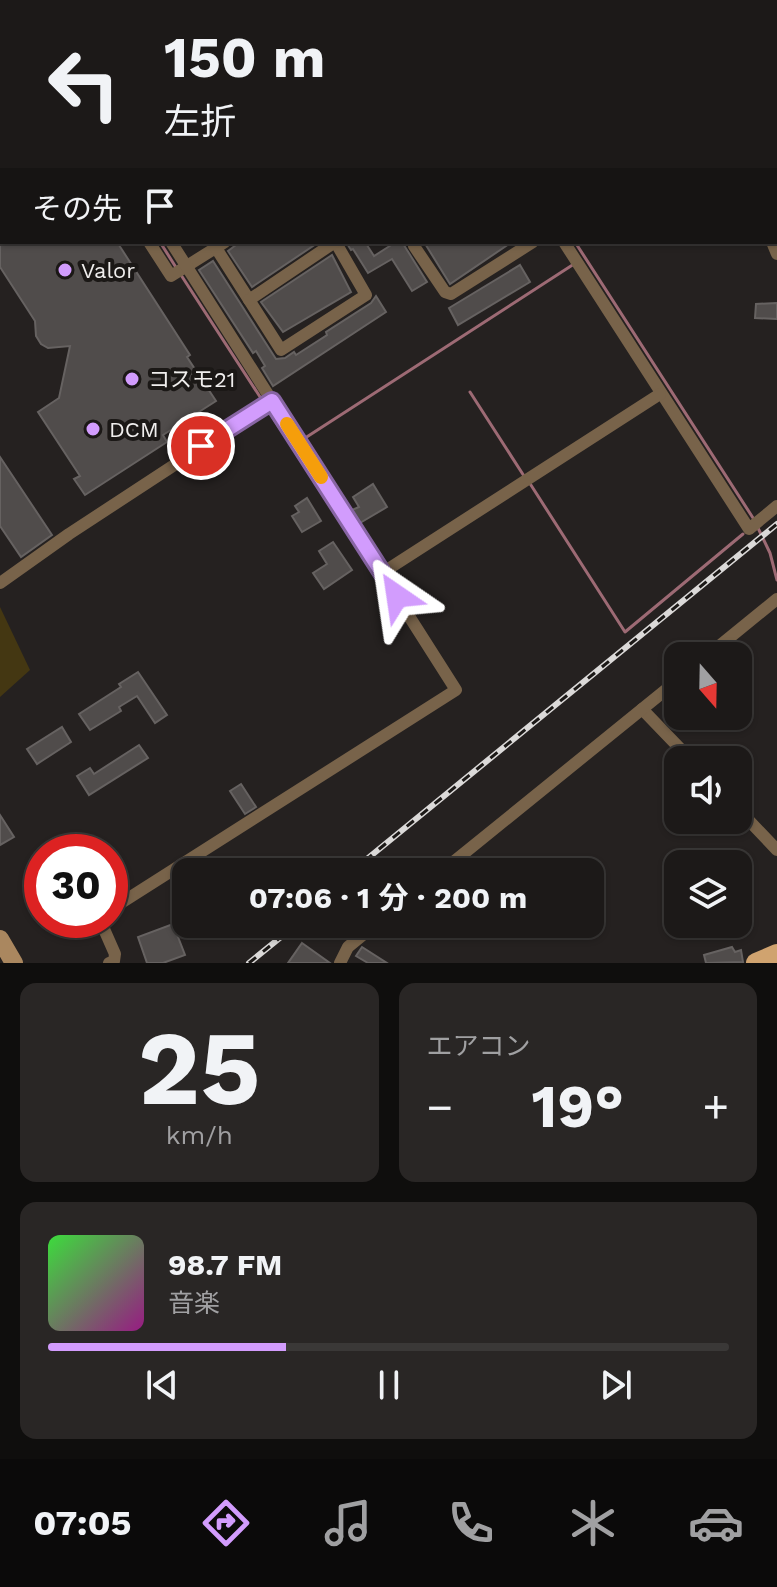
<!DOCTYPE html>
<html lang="ja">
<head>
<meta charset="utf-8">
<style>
  body { margin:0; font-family:"Work Sans","Noto Sans JP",sans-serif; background:#292625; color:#f1f3f6; height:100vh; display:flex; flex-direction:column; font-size:30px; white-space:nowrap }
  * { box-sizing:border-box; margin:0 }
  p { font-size:26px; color:#a0a0a2 }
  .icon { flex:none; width:44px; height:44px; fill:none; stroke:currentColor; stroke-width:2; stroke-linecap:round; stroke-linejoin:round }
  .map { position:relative; height:963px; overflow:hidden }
  .details { display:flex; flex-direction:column; gap:20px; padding:20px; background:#0f0e0d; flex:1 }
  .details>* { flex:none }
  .banner { position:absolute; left:0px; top:0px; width:778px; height:244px; box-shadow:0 2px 6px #0004,0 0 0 2px #3a3837; background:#1c1918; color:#f1f3f6; overflow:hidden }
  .needle { width:52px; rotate:160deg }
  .buttons { position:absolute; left:664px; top:642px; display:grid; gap:16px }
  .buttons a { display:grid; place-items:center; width:88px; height:88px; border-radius:16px; background:#1c1918; box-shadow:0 2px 6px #0004,0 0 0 2px #3a3837; font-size:40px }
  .speed { position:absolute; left:24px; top:834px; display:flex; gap:16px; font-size:40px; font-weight:700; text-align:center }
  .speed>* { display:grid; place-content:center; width:104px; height:104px; border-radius:50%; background:#1c1918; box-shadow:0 2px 6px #0004,0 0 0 2px #3a3837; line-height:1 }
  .speed .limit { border:12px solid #d22; background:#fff; color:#111 }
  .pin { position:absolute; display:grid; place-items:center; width:68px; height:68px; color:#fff; margin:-34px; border:4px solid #fff; border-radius:50%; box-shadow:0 2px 8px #0007 }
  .me { position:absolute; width:88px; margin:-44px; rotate:328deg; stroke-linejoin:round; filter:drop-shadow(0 0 6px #0008) }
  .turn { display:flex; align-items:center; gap:28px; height:168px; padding:0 32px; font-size:36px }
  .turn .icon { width:104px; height:104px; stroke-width:2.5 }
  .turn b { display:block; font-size:56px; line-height:68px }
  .then { display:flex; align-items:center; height:76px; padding:0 32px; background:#0003; gap:16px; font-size:30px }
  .big { font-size:60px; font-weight:700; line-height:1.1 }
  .details .widget { flex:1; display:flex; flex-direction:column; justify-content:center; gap:12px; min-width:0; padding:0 28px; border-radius:16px; background:#292625 }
  .details .dial { align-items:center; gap:0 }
  .dial b { font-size:104px; line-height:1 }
  .song { display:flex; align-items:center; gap:24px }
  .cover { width:96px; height:96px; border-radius:12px; background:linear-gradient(135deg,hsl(120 70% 55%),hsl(310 70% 35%)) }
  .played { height:8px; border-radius:4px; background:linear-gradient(90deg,#d29cfd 35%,#3a3837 35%) }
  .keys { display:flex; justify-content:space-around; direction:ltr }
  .heat { display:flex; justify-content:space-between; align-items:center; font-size:44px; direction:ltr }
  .details .tiles { flex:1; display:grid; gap:20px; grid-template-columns:1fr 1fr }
  .widget:last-child { grid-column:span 2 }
  .trip { position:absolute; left:172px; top:858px; width:432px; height:80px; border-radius:16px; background:#1c1918; box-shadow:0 2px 6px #0004,0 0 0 2px #3a3837; font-weight:700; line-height:80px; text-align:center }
  .menu { display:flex; height:128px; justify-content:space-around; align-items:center; background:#0b0a0a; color:#a0a0a2 }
  .menu .icon { width:56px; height:56px }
  .menu .on { color:#d29cfd }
  .menu b { font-size:36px; color:#f1f3f6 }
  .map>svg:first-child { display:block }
</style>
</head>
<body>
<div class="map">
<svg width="777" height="963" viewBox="0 0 777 963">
  <rect width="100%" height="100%" fill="#252120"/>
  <polygon fill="#443712" points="0,607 30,670 0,697"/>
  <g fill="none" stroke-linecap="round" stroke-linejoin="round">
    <g stroke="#9d6a74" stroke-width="3">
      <polyline points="8,0 9,2"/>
      <polyline points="160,242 177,269"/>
      <polyline points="575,242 755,521"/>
      <polyline points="181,275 264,403"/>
      <polyline points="470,392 524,476"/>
      <polyline points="268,410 281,430"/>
      <polyline points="302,440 574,264"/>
      <polyline points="529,482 625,632 743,534"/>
      <polyline points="758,528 770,553 777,580"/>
    </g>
  </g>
  <g fill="#504c4b" stroke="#666261" stroke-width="2">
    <polygon points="0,242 117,242 190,355 187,357 216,401 163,435 167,442 85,495 74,479 80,476 38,412 59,398 70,346 48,348 41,344 36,336 35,321 0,267"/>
    <polygon points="240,242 319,242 252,287 228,251"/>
    <polygon points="346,242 365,242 374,256 396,242 402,242 427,282 412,291 392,259 368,273 353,249 351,250"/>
    <polygon points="424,242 512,242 450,284"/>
    <polygon points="332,255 351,292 283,332 261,302"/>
    <polygon points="213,261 276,359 285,358 294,352 296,355 327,335 326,332 371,303 376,296 386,312 273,386 262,368 265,366 256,351 253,353 199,270"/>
    <polygon points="520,265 530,282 458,325 449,308"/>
    <polygon points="777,303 777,319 755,318 756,304"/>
    <polygon points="0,457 52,535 21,557 0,526"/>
    <polygon points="373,484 387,507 360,523 352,510 359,507 353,497"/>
    <polygon points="307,498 321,521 302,532 292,516 299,512 295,506"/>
    <polygon points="333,542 352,570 324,589 313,573 327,564 319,551"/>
    <polygon points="138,672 167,715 155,723 137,696 119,707 121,711 90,730 79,714 121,687 119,684"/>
    <polygon points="62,727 71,742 37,764 27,749"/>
    <polygon points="139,745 148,758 89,795 77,776 90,768 94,774"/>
    <polygon points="241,784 256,807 245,814 230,791"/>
    <polygon points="0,815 14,837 0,845"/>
    <polygon points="173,924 185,955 163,963 147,963 138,937"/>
    <polygon points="302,943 330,963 288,963"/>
    <polygon points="362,947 387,963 368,963 356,956"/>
    <polygon points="732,947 735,952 741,950 743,962 706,963 704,955"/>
  </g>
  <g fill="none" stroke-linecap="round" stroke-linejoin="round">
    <g stroke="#78634a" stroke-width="12">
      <polyline points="18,0 19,2"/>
      <polyline points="412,0 413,2"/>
      <polyline points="435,0 436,2"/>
      <polyline points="689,0 690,2"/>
      <polyline points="351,2 354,0"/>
      <polyline points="611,2 615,0"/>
      <polyline points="730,2 733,0"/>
      <polyline points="0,8 2,11"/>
      <polyline points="776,142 777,141"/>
      <polyline points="149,242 171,276 225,242"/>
      <polyline points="415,242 414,246 445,292 451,294 533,242"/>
      <polyline points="564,242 749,529 777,506"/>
      <polyline points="772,242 777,254"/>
      <polyline points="216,248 281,350 366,295 336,243"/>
      <polyline points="249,300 335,242"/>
      <polyline points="382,573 660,394"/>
      <polyline points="0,583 69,534 272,401"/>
      <polyline points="707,656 777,599"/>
      <polyline points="642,709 691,760"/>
      <polyline points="738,809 777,850"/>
      <polyline points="441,872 678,680"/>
      <polyline points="110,910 456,690 171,242"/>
      <polyline points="100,920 115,954 114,961 109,963"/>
      <polyline points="340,963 348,947 376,924"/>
    </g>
    <g stroke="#78634a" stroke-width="16">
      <polyline points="624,0 626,2"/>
      <polyline points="776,191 777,192"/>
    </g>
    <polyline stroke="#aa875f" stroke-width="18" points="0,939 14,963"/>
    <polyline stroke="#d0a36f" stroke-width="20" points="756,963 777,954"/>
    <defs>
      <g id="rail">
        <polyline points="351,872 777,524"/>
        <polyline points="249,963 297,924"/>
      </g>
    </defs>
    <use href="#rail" stroke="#dbd9d8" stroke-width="6"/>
    <use href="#rail" stroke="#1b1816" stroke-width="3" stroke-dasharray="9" stroke-linecap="butt"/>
  </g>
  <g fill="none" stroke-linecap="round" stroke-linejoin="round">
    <defs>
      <polyline id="route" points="201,446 272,401 397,596"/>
    </defs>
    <use href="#route" stroke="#8865a4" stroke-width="20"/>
    <use href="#route" stroke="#d29cfd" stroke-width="14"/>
    <polyline stroke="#f59e0b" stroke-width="14" points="287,424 321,477"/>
  </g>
  <g fill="#d29cfd" stroke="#1b1816" stroke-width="3">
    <circle cx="65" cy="270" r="8"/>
    <circle cx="132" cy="379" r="8"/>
    <circle cx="93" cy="429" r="8"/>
  </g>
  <g text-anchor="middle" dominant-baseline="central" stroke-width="8" stroke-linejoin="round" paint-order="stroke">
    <g font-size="22" fill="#f0eeed" stroke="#1b1816" text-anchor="start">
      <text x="81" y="270">Valor</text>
      <text x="148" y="379">コスモ21</text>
      <text x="109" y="429">DCM</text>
    </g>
  </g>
</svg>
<div class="buttons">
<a><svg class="needle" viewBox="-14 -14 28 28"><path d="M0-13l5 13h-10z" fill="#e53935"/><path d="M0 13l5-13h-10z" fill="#a0a0a2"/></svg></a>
<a><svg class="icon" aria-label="sound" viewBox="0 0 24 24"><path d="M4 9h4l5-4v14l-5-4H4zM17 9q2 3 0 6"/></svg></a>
<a><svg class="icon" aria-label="layers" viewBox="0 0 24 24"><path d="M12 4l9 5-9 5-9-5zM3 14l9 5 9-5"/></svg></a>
</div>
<div class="speed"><div class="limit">30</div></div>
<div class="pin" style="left:201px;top:446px;background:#d93025"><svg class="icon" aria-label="arrive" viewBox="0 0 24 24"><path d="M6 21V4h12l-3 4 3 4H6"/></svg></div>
<svg class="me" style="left:397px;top:596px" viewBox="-20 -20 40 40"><path d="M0-17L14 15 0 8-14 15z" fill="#d29cfd" stroke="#fff" stroke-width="4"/></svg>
<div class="trip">07:06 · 1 分 · 200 m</div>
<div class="banner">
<div class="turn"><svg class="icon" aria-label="left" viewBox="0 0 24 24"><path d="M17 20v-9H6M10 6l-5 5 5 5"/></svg><div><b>150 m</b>左折</div></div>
<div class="then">その先<svg class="icon" aria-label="arrive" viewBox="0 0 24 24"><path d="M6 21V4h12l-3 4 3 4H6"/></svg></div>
</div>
</div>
<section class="details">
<div class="tiles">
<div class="widget dial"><b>25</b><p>km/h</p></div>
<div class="widget"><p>エアコン</p>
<div class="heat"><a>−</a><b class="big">19°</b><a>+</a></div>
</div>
<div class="widget">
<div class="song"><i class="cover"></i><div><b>98.7 FM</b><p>音楽</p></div></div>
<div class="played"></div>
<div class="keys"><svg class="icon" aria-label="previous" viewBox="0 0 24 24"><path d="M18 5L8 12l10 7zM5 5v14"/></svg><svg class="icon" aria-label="pause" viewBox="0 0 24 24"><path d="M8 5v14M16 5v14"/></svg><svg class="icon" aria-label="next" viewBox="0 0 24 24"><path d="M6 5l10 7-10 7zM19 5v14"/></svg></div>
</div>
</div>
</section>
<nav class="menu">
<b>07:05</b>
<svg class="icon on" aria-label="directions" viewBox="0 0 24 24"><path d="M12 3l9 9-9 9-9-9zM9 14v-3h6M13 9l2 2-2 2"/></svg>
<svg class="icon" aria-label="music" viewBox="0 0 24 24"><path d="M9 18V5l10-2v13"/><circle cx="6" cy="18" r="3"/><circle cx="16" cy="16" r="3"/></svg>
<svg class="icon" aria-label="phone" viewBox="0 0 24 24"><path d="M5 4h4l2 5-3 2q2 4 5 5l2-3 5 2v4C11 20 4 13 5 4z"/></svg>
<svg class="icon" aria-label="climate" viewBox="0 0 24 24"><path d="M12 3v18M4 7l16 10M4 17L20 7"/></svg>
<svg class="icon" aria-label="car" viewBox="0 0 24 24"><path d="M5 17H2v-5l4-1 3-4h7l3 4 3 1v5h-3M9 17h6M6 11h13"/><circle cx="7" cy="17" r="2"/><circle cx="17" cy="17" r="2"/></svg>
</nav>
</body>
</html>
